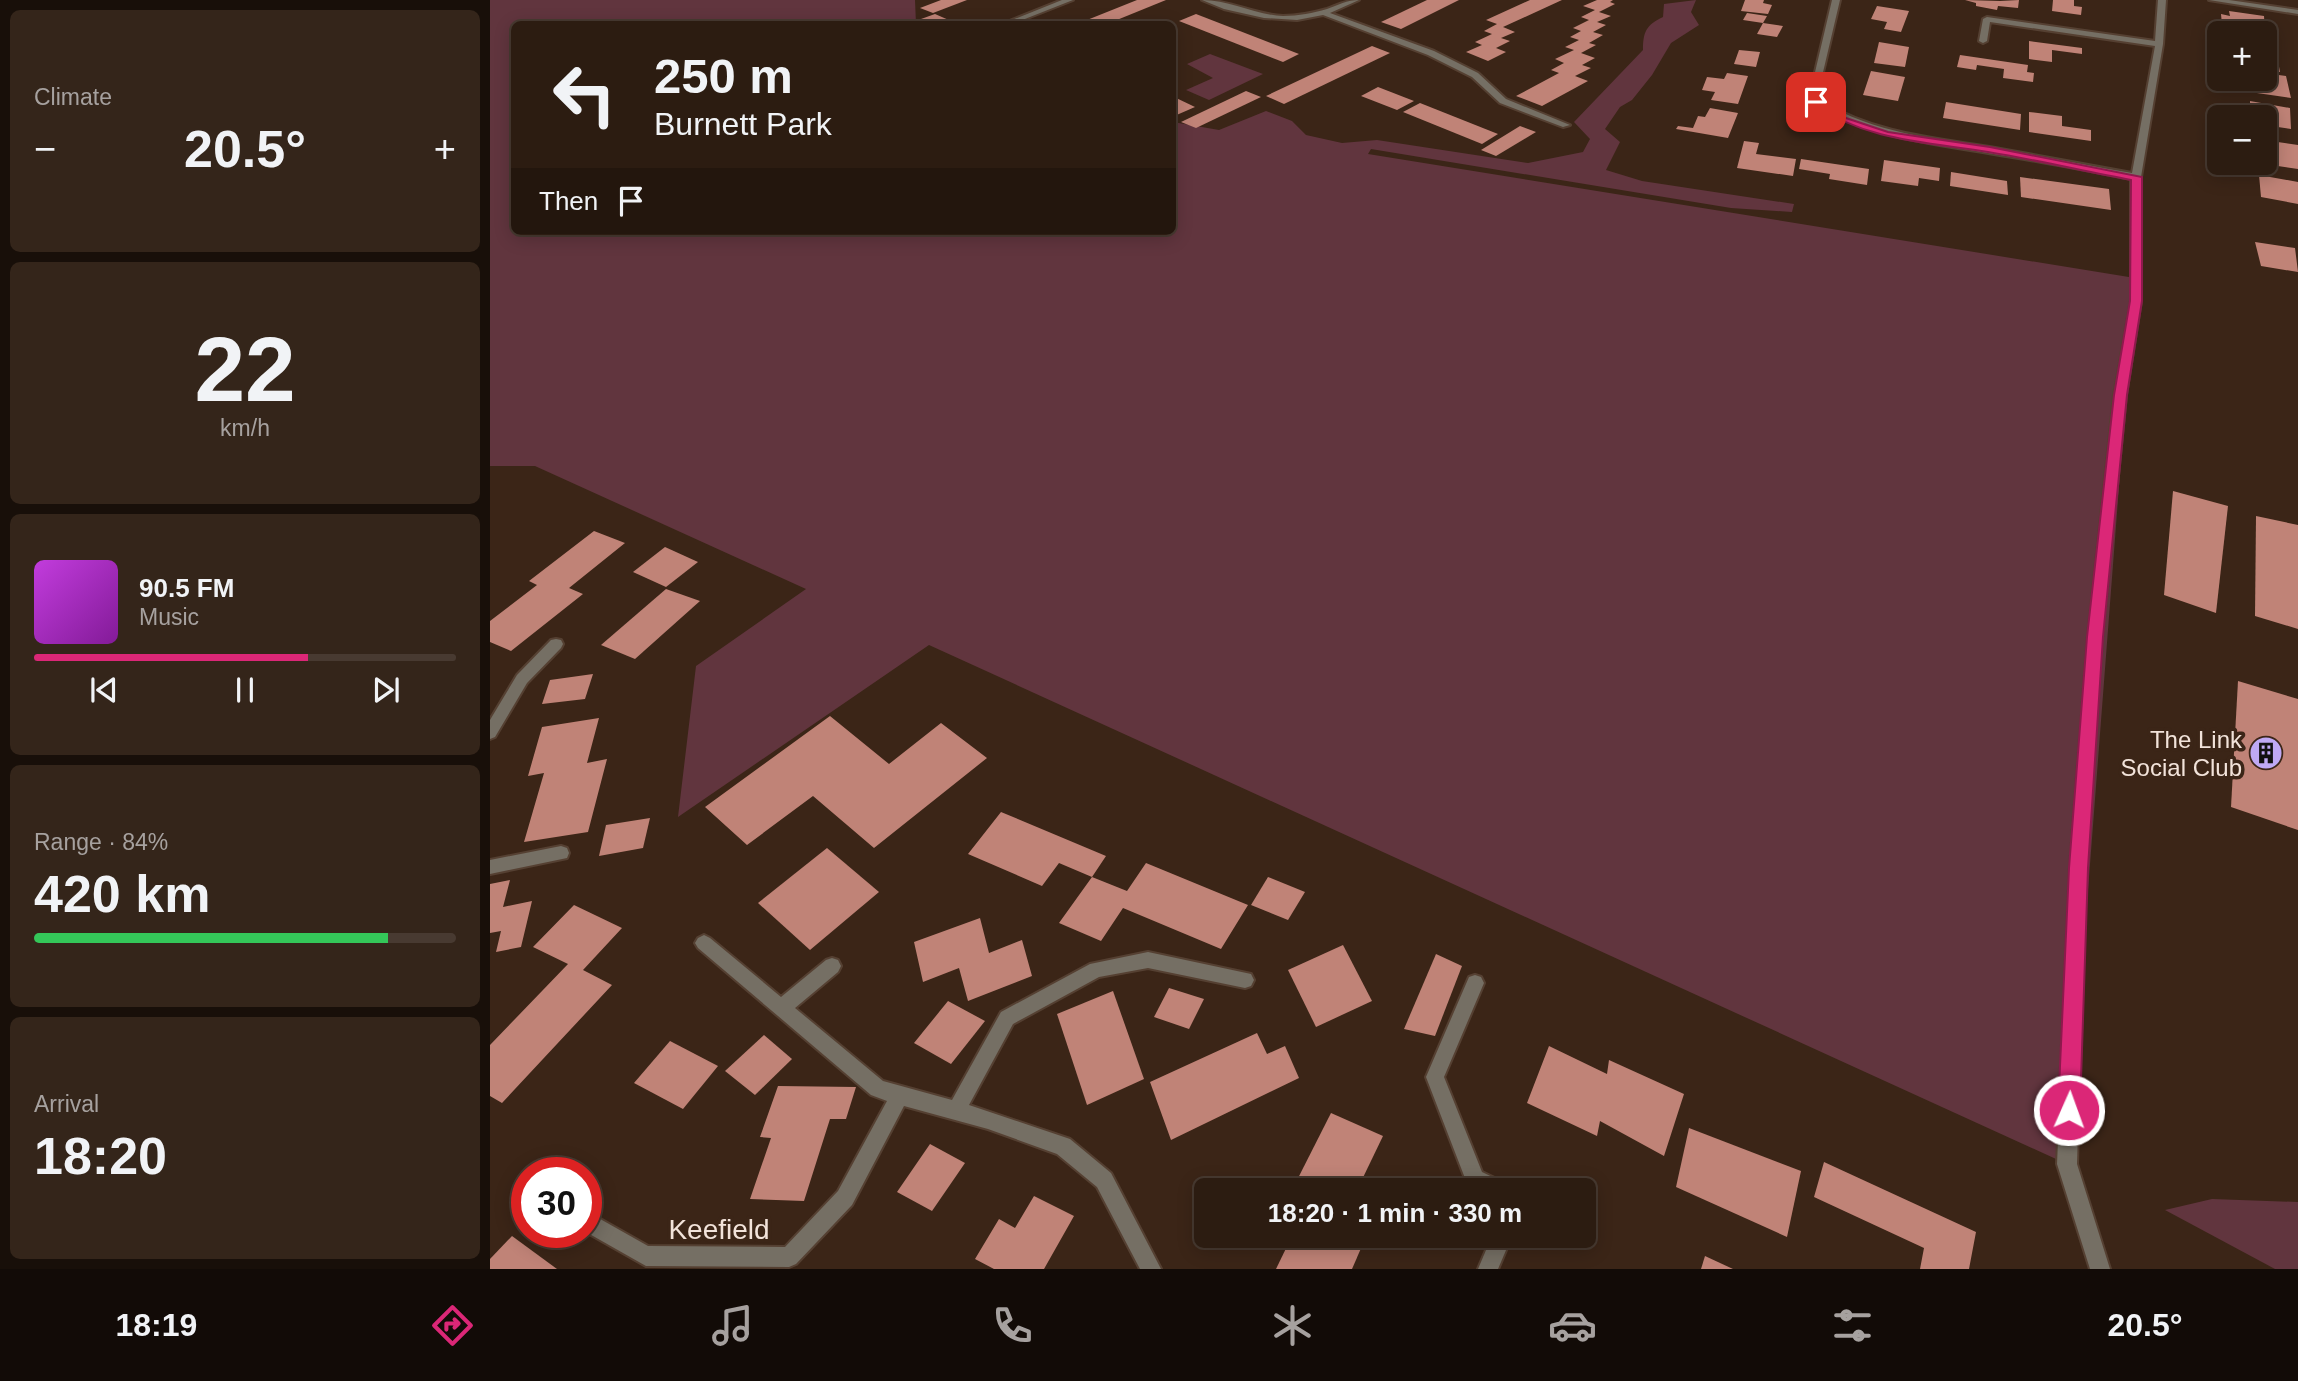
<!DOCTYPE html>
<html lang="en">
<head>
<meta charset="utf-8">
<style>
  body { margin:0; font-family:Arial,sans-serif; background:#34251a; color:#f1f3f6; height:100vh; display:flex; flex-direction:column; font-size:26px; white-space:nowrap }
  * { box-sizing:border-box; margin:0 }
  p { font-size:23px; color:#a6a19f }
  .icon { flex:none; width:38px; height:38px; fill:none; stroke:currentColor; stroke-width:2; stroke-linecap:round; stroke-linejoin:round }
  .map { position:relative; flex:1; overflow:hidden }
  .drawer { display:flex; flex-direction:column; gap:10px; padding:10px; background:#180f09; width:490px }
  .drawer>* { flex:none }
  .guide { position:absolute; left:21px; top:21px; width:665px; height:214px; border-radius:10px; box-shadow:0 4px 18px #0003,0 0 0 2px #483a31; background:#2c1c11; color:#f1f3f6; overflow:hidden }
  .buttons { position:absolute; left:1717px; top:21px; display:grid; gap:14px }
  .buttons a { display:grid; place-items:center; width:70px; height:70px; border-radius:10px; background:#2c1c11; box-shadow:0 4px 18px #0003,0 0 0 2px #483a31; font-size:35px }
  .speed { position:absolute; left:21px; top:1157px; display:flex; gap:14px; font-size:35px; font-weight:700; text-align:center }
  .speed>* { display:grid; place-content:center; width:91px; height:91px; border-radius:50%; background:#2c1c11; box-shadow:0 4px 18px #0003,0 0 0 2px #483a31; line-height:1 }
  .speed .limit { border:10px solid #d22; background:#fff; color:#111 }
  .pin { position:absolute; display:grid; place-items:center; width:60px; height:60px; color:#fff; margin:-30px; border-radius:14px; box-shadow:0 4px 10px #0006 }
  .me { position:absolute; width:77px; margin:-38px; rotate:2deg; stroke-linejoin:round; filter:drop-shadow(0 0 5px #0008) }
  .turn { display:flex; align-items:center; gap:24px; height:147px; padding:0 28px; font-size:32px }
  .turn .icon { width:91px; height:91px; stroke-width:2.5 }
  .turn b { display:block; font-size:49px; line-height:60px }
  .then { display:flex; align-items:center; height:66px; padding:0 28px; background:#0003; gap:14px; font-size:26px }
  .big { font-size:52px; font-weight:700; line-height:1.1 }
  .drawer .widget { flex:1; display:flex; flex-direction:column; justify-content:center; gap:10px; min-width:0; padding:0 24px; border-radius:10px; background:#34251a }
  .drawer .dial { align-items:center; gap:0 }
  .dial b { font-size:91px; line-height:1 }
  .song { display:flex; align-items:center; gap:21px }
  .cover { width:84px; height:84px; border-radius:10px; background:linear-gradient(135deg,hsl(290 70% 55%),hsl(290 70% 35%)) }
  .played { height:7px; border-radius:4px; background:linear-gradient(90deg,#db2777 65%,#483a31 65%) }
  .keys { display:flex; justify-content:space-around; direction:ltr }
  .heat { display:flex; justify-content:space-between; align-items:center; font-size:38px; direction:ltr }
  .charge { height:10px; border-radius:5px; background:linear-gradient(90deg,#34c759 84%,#483a31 0) }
  .trip { position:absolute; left:704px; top:1178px; width:402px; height:70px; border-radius:10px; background:#2c1c11; box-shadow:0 4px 18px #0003,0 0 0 2px #483a31; font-weight:700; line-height:70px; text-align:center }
  .tab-bar { display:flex; height:112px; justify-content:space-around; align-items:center; background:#120b07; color:#a6a19f }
  .tab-bar .icon { width:49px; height:49px }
  .tab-bar .current { color:#db2777 }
  .tab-bar b { font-size:32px; color:#f1f3f6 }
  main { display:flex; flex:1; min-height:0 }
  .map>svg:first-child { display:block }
</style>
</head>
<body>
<main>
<section class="drawer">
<div class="widget"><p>Climate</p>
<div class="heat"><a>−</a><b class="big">20.5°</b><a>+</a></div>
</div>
<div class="widget dial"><b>22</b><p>km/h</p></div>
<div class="widget">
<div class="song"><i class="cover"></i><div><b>90.5 FM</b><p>Music</p></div></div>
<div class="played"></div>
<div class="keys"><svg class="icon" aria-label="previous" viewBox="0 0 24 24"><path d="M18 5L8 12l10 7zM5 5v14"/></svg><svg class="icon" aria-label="pause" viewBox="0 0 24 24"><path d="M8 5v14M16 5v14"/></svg><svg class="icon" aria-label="next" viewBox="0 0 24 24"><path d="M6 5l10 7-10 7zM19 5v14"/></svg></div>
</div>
<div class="widget"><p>Range · 84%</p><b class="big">420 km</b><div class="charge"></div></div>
<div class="widget"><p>Arrival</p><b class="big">18:20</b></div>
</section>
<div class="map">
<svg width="1808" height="1269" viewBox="0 0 1808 1269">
  <rect width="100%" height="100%" fill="#3b2517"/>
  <g fill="#61353e">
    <path d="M0,0H425L426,24H24V231H682L683,122L729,130L776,111L802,121L816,135L852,143L887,140L1038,163L1093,152L1100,139L1084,122L1153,50C1153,32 1156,25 1173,17L1174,4L1206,0L1201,12L1209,25L1181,43L1162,75L1142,100L1130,107L1115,129L1130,142L1116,170L1152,181L1304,204L1302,212L1241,208L881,149L878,154L1645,278L1577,1164L439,645L188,817L206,666L316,589L45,466H0Z"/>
    <polygon points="720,54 773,74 719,100 696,90 723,78 697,64"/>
    <polygon points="1722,1199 1808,1202 1808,1269 1785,1269 1675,1210"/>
  </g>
  <g fill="#c08377">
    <polygon points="451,0 477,0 443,13 430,8"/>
    <polygon points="647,0 676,0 617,24 587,24"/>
    <polygon points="937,0 969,0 911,29 891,22"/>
    <polygon points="1040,0 1072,0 1013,27 1025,32 1011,38 1020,41 1006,48 1016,52 998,61 976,52 992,45 985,42 1002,34 994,31 1007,24 996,20"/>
    <polygon points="1107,0 1123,0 1120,2 1125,4 1109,12 1121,16 1107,22 1116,25 1103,32 1113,35 1099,43 1106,45 1091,53 1105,58 1092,65 1101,68 1085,76 1098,81 1052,106 1026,96 1069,73 1061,70 1074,63 1065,59 1084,50 1075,47 1089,40 1080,37 1091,31 1083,28 1099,20 1091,17 1105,10 1093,6"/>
    <polygon points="1255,0 1274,0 1273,3 1282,5 1278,14 1251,11"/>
    <polygon points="1475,0 1510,1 1529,0 1528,8 1508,6 1507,10 1486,6 1486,3"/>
    <polygon points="1563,0 1584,0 1584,6 1592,7 1591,15 1562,11"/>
    <polygon points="1387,6 1419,11 1411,32 1394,29 1397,22 1381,19"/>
    <polygon points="1739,11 1774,16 1775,32 1783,33 1783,41 1774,40 1774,33 1762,33 1762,29 1732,25 1731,14 1740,16"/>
    <polygon points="1257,13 1277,16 1273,23 1253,20"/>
    <polygon points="445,14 468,24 442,24 431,19"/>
    <polygon points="706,14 809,54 793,62 689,21"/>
    <polygon points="1273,23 1293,26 1287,37 1267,34"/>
    <polygon points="1539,41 1592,48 1592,54 1562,50 1562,62 1539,59"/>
    <polygon points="1389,42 1419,47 1415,67 1384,63"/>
    <polygon points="1774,45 1785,46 1790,72 1774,69"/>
    <polygon points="882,46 900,53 794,104 776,96"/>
    <polygon points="1249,50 1270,52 1266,67 1244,64"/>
    <polygon points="1470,55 1538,65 1537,72 1544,73 1543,82 1513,78 1514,69 1487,65 1486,70 1467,67"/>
    <polygon points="1381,71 1415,77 1408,101 1373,95"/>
    <polygon points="1237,73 1258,76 1248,104 1221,100 1225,92 1212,90 1217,77 1234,79"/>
    <polygon points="1774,73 1796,76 1801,98 1760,92 1759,87 1750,85 1749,79 1774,79"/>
    <polygon points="888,87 924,101 907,110 871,96"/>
    <polygon points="756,91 771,97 706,128 691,122"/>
    <polygon points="682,96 705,107 682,117"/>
    <polygon points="1760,101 1800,108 1801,129 1774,125 1774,117 1760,117"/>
    <polygon points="1456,102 1531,114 1530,130 1453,118"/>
    <polygon points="930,103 1008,134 992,144 913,112"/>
    <polygon points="1220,108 1248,113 1238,138 1186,129 1188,126 1203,128 1208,116 1215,117"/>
    <polygon points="1539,112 1572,116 1572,126 1601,130 1601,141 1539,132"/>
    <polygon points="1030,126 1046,132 1006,156 991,150"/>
    <polygon points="1774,140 1808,145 1808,169 1774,164"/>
    <polygon points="1254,141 1269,143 1266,154 1306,159 1303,176 1247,168"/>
    <polygon points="1311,159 1379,169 1377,185 1339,179 1340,174 1309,169"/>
    <polygon points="1394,160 1450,168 1449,181 1429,178 1428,186 1391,181"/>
    <polygon points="1461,172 1517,181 1518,195 1460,186"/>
    <polygon points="1769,175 1808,182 1808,204 1771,197"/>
    <polygon points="1530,177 1619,189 1621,210 1531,197"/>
    <polygon points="1765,242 1805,248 1808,272 1771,266"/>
    <polygon points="1683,491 1738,506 1726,613 1674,595"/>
    <polygon points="1766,516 1808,525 1808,629 1765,616"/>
    <polygon points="104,531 135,543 79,588 93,594 21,651 0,642 0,621 47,585 39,581"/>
    <polygon points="175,547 208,562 176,587 143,572"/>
    <polygon points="176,589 210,601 145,659 111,645"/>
    <polygon points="103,674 95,699 52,704 60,680"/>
    <polygon points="1748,681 1808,699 1808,830 1741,807"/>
    <polygon points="340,716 399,764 451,723 497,758 384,848 323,796 257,845 215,807"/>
    <polygon points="109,718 97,763 117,759 98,832 34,842 54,773 38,776 52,727"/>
    <polygon points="511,812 616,856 602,877 569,863 552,886 478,854"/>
    <polygon points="160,818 153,848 109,856 116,825"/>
    <polygon points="337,848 389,892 320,950 268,903"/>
    <polygon points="656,863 758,905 731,949 633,908 611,941 569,923 602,877 637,891"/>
    <polygon points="778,877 815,892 798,920 761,905"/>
    <polygon points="20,880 13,907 42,901 31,947 6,952 11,931 0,933 0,884"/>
    <polygon points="84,905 132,928 93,970 122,985 12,1103 0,1096 0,1045 78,964 43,947"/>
    <polygon points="490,918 499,953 532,940 542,976 478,1001 469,968 433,982 424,942"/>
    <polygon points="853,945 882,1001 826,1027 798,970"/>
    <polygon points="946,954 972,966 945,1036 914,1029"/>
    <polygon points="679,988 714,999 699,1029 664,1017"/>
    <polygon points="623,991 654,1079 597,1105 567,1014"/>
    <polygon points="458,1001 495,1021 461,1064 424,1043"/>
    <polygon points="767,1033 777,1054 795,1046 809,1078 681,1140 660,1082"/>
    <polygon points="274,1035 302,1059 265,1095 235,1071"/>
    <polygon points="180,1041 228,1066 193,1109 144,1083"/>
    <polygon points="1059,1046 1117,1074 1119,1060 1194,1094 1174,1156 1110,1121 1107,1136 1037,1103"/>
    <polygon points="288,1086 366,1087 356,1119 340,1119 314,1201 260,1199 281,1138 270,1137"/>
    <polygon points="841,1113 893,1136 867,1190 802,1190"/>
    <polygon points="1199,1128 1311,1171 1297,1237 1186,1187"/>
    <polygon points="440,1144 475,1163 442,1211 407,1192"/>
    <polygon points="1334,1162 1486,1232 1479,1269 1430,1269 1434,1248 1324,1197"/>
    <polygon points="544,1196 584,1216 554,1269 504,1269 485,1259 509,1219 525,1228"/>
    <polygon points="22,1236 67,1269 0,1269 0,1259"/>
    <polygon points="802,1236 859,1236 872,1246 862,1269 786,1269"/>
    <polygon points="1215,1256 1243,1269 1211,1269"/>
  </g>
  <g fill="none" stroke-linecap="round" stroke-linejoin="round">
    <defs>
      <g id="minor">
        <polygon points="572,0 583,0 522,24 512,24"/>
        <path d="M712,0C740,0 765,15 793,16C809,16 823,13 837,9C848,5 857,0 869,0L840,13L944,51L988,73L1016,99L1080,125L1073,127L1010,103L982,77L938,55L833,15L807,20L774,18L734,9Z"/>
        <path d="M1342,0H1350L1330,85L1331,101C1385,134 1444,138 1505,148C1551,156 1596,165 1642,173L1665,46L1500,22L1497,41L1493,43L1489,41L1493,19L1497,17L1665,41L1668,0H1676L1673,44L1651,177V301L1636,395L1612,637L1596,868L1587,1164L1620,1269H1600L1567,1164L1580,868L1598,637L1624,395L1641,301V179C1595,170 1550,161 1504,154C1441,143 1380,138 1324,104L1322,85Z"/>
        <polygon points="1719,0 1739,0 1808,10 1808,14"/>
        <polygon points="66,639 71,640 73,644 71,648 37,683 5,737 0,739 0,720 27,675 61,640"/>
        <polygon points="71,846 77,848 79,853 77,858 0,874 0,860"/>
        <polygon points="214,935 220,938 291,997 336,960 342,958 348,960 351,966 348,972 305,1008 393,1081 462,1100 511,1012 600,964 658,952 761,974 764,980 761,986 755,988 658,968 609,977 523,1024 479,1105 580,1139 621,1173 671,1269 650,1269 607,1187 567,1154 498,1129 414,1106 362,1205 306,1264 299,1267 156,1266 96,1232 96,1211 158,1246 295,1247 348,1191 397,1101 381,1095 208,948 205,943 208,938"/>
        <polygon points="985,975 991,977 994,983 954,1077 992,1172 1015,1183 1018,1190 987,1190 978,1186 936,1077 979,977"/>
        <polygon points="1002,1236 1022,1236 1008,1269 988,1269"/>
      </g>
    </defs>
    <use href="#minor" stroke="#554032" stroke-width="4"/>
    <use href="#minor" fill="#756f64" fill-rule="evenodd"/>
  </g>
  <path fill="#db2777" stroke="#8e194d" stroke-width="2" d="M1323,100H1330L1356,118L1398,132L1500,147L1652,177V301L1637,395L1613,637L1598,868L1590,1110L1586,1117L1579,1121L1571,1117L1568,1110L1579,868L1597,637L1624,395L1640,301L1641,180C1593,171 1546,160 1498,152C1435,142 1377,141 1323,104Z"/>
  <defs>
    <symbol id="building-disc" viewBox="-11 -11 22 22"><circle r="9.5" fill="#bfa9f4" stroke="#3b2517"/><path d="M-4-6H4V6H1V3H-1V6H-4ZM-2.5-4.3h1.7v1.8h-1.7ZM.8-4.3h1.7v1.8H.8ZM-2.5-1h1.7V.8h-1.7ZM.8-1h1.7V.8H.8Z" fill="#111"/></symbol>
  </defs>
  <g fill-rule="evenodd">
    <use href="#building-disc" x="1757" y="734" width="38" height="38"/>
  </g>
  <g text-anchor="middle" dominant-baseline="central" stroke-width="7" stroke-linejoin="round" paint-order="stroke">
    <g font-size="24" fill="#f2e3da" stroke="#3b2517" text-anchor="end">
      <text x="1752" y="739">The Link<tspan x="1752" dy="28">Social Club</tspan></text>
    </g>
    <g font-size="28" fill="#f2e3da" stroke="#3b2517">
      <text x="229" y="1229">Keefield</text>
    </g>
  </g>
</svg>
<div class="buttons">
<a>+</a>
<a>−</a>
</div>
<div class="speed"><div class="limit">30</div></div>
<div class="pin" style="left:1326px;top:102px;background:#d93025"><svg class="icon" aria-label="arrive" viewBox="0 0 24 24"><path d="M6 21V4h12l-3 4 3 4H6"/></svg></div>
<svg class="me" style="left:1579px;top:1110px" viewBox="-20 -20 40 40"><circle r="17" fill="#db2777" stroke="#fff" stroke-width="3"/><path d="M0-11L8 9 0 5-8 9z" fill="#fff"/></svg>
<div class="trip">18:20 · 1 min · 330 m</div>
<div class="guide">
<div class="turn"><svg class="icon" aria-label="left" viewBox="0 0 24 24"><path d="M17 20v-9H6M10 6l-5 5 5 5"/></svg><div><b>250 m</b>Burnett Park</div></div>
<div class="then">Then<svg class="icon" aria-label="arrive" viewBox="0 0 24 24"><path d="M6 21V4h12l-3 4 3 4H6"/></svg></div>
</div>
</div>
</main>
<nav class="tab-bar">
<b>18:19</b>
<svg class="icon current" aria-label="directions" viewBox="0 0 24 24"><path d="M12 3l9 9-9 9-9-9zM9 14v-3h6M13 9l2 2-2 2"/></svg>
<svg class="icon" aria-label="music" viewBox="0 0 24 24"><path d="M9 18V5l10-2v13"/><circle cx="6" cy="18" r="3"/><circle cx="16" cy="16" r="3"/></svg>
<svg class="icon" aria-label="phone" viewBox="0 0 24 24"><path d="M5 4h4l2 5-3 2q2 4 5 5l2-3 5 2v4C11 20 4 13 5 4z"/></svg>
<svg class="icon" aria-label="climate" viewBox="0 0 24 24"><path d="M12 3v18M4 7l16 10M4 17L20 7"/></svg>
<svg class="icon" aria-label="car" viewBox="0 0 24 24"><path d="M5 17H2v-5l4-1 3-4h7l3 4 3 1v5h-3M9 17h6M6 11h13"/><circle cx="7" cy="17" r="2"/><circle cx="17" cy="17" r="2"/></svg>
<svg class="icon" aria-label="filters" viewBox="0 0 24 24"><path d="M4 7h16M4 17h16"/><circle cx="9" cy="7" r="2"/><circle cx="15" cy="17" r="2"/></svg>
<b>20.5°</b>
</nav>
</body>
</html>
